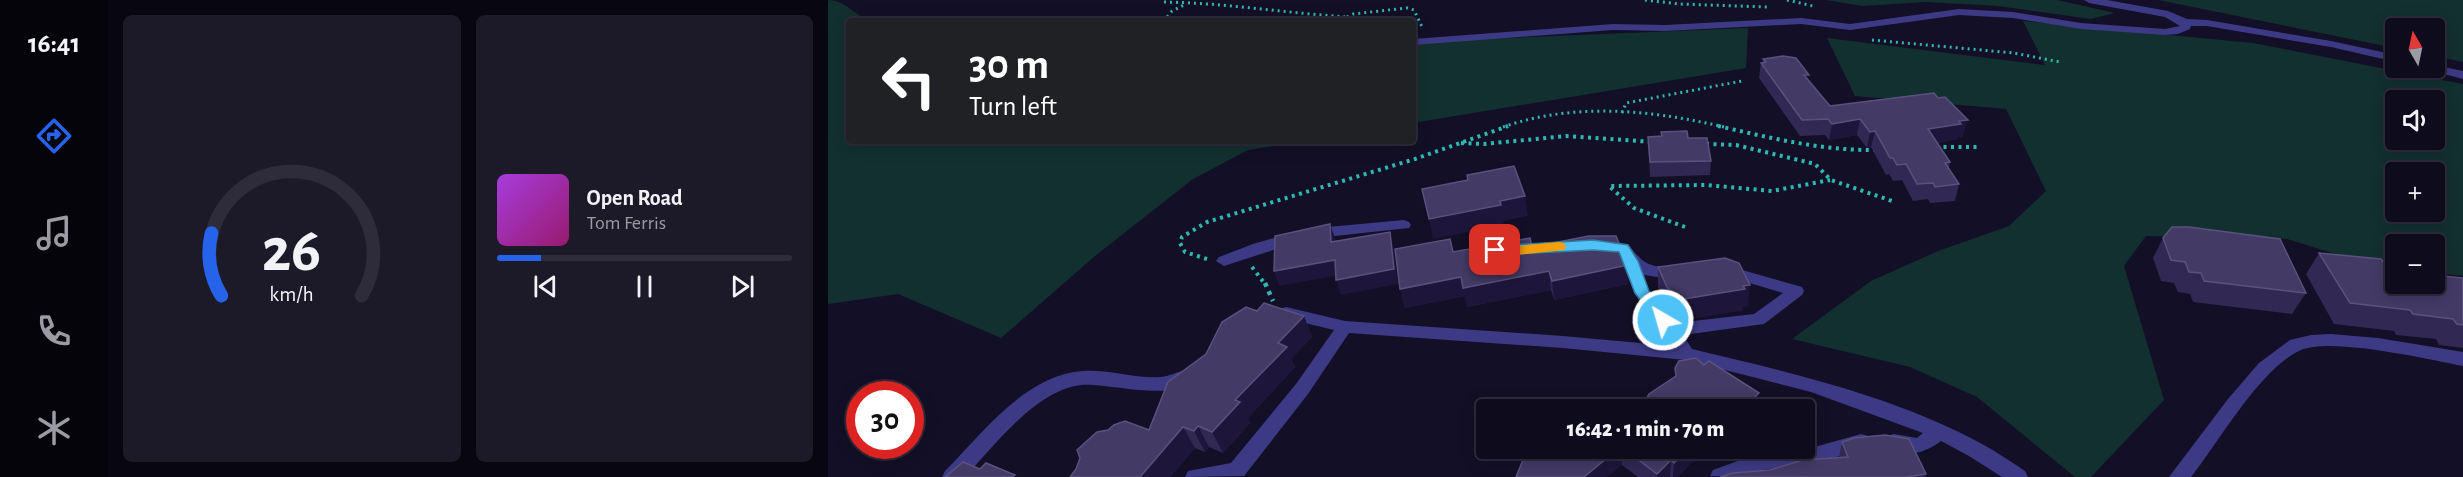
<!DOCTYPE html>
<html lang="en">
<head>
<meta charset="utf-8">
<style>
  body { margin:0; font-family:"Alegreya Sans",sans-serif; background:#1c1929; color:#f1f3f6; height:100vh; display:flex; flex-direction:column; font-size:22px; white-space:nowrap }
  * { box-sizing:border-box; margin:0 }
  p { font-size:20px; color:#9b9ba3 }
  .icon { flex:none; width:33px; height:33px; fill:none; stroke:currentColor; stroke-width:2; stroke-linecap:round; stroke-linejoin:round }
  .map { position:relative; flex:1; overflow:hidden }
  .drawer { display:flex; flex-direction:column; gap:15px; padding:15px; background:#08060f; width:720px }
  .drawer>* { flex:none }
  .guide { position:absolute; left:18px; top:18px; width:570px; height:126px; border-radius:6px; box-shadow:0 3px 15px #0003,0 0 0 2px #2e2b3b; background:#202124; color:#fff; overflow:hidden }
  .needle { width:39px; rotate:351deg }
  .controls { position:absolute; left:1557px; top:18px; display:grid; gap:12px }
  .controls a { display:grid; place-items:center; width:60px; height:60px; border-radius:6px; background:#0e0b1c; box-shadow:0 3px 15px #0003,0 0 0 2px #2e2b3b; font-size:30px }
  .speed { position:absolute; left:18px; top:381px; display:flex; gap:12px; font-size:30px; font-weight:700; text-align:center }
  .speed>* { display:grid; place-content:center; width:78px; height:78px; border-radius:50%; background:#0e0b1c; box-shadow:0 3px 15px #0003,0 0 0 2px #2e2b3b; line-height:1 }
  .speed .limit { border:9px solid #d22; background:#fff; color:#111 }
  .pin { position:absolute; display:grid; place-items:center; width:51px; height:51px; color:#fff; margin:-26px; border-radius:12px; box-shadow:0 3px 9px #0006 }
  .me { position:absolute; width:66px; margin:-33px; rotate:322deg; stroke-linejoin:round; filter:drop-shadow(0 0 4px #0008) }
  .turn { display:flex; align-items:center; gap:21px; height:126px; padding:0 24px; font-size:27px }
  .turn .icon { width:78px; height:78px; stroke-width:2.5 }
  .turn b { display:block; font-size:42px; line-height:51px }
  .drawer .card { flex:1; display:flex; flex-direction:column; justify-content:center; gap:9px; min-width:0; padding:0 21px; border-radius:9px; background:#1c1929 }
  .drawer .dial { align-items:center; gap:0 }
  .dial svg { height:156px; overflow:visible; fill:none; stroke:#2e2b3b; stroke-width:7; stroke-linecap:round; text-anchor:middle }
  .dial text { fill:#f1f3f6; stroke:none }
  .song { display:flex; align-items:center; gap:18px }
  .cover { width:72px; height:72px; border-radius:9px; background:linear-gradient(135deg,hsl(280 70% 55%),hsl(320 70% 35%)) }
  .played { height:6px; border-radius:3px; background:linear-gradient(90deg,#2563eb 15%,#2e2b3b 15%) }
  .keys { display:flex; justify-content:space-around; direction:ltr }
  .drawer .tiles { flex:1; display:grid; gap:15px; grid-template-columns:repeat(2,1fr) }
  .trip { position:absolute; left:648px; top:399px; width:339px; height:60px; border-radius:6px; background:#0e0b1c; box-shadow:0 3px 15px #0003,0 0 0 2px #2e2b3b; font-weight:800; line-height:60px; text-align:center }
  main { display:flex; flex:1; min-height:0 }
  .tab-bar { display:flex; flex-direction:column; width:108px; justify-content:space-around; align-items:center; background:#06040b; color:#9b9ba3 }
  .tab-bar .icon { width:42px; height:42px }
  .tab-bar .current { color:#2563eb }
  .tab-bar b { font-size:27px; color:#f1f3f6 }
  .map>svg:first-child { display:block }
</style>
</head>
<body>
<main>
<nav class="tab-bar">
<b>16:41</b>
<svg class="icon current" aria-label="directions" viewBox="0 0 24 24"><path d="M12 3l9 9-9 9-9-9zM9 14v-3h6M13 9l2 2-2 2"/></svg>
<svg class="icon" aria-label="music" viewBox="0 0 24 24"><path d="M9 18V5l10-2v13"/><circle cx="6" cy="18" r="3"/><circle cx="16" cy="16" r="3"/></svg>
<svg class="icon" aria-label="phone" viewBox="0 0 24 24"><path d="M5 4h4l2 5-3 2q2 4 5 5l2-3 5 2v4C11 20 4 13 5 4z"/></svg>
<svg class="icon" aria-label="climate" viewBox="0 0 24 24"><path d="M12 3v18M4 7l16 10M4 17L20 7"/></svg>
</nav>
<section class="drawer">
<div class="tiles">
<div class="card dial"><svg viewBox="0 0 100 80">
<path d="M14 69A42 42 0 1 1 86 69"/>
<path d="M14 69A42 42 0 0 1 9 37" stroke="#2563eb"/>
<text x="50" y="56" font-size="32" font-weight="700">26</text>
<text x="50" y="72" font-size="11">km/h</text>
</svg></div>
<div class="card">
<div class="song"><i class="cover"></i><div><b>Open Road</b><p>Tom Ferris</p></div></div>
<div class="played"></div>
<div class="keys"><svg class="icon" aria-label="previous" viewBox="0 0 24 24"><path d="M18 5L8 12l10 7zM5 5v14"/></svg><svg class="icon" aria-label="pause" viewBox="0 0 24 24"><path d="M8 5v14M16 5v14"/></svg><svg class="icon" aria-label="next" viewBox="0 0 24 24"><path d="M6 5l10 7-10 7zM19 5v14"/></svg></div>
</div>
</div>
</section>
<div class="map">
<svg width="1635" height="477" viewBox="0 0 1635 477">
  <rect width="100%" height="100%" fill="#130f26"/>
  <g fill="#12302f" fill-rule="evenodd">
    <path d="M0,0C19,0 28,19 47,21H21V141H477L420,150L365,179L267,256L173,338L70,294L0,304Z"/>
    <polygon points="998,0 1229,0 1287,13 1263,19 1170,6 1098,2 1034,6"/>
    <polygon points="1330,0 1635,0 1635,62 1607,56 1606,28 1568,28 1567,48"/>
    <path d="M1195,21L1425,43L1635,84V276L1607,273L1606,244H1568L1567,270L1553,268L1459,239L1318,236L1296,266L1336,400L1263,477H1247L1149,397L1082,367L964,339L1043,281L1110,251L1181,226L1218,191L1178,109L1027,96L999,38L1217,65ZM1568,100H1606V140H1568ZM1568,172H1606V212H1568Z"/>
    <polygon points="920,28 918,68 585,123 585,42"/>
  </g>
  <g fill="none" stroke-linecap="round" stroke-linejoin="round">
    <g stroke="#2fb8b0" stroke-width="3" stroke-dasharray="2 4" stroke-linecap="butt">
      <polyline points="817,0 851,4 939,7"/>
      <polyline points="959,0 985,6"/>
      <path d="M336,2C397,3 458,13 519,17L520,21"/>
      <polyline points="519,17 525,14 579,8 586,10 595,29"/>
      <polyline points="339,21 337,20 344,11 356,5"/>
      <polyline points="1044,40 1186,53 1232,62"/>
      <polyline points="794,113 798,103 914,81"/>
      <path d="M675,127C747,102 824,110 896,127"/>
    </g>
    <g stroke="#2fb8b0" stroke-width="4" stroke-dasharray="3 4.5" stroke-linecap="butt">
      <path d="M890,126C943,138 995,151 1050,150"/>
      <polyline points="633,143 656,144 738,136 825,142"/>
      <polyline points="878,144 908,145 987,164 1003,180 1067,202"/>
      <polyline points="1108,147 1153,147"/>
      <polyline points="857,227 806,208 781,186 878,185 944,191 1002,180"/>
      <polyline points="379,259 357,252 352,243 354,237 379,222 587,159 680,126"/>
      <polyline points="424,267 437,284"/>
    </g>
    <polyline stroke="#2fb8b0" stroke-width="4.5" stroke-dasharray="4 5" stroke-linecap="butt" points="437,283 445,301"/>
    <g fill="#3d3a85" fill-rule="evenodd">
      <polygon points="1256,0 1279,0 1340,11 1359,19 1379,20 1503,41 1568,55 1568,62 1503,47 1379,26 1363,26 1362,29 1350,34 1337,35 1253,29 1185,18 1131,15 1022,30 973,24 837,31 785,30 585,45 585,39 785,24 837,25 973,18 1022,24 1131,9 1185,12 1253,23 1337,29 1352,26 1337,17 1261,3"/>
      <polygon points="1606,65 1635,71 1635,79 1601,70 1599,68 1606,68"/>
      <polygon points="576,220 581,222 583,225 581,228 479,239 396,266 388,261 391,257 425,244 478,229"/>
      <path d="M774,241L800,244C821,273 827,263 856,271L858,275L856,279L850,280L816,275L821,291L848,323L926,314L955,293L894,275L892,271L894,267L900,266L974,287L976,291L974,295L936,324L855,335L864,349C960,372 1067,396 1154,444C1169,452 1183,462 1197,471L1200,477H1174L1141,456L1113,441C1093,455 1083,456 1059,448L1057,442L1059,436L1066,434L1089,438L1095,433L983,392L858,360L735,348L521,333L480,394L416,476L357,477L360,471L403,463L468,384L506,330L452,317L450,313L452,309L458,307L517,321L735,336L845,346L806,293L796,260L790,253L769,250L766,246Z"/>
      <path d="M1503,334L1550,338L1635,352V366C1599,359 1504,337 1473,350C1432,368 1391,442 1363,477H1341L1400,399L1431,363L1462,340L1483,335Z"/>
      <path d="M359,369L365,371L368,376C352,405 280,382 253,385C208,390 166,446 137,477H114L117,471C155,433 197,375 255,371C281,369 307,379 333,377C342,376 350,372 359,369Z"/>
      <polygon points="1033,434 1040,436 1042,442 1040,448 990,462 927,471 912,477 882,476 885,470 926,455 990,446"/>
    </g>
  </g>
  <g fill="#312854">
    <polygon points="935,59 980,80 1002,106 1135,136 1130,137 1129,139 1109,143 1122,162 1121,168 1131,184 1127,201 1102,203 1100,199 1085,201 1074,180 1065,181 1061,174 1058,175 1043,147 1039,148 1029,135 1001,140 997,135 972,136 931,78 933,63 935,63"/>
    <polygon points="833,132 860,138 883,161 882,175 822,177 820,137 833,136"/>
    <polygon points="1335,238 1478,293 1464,314 1365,302 1362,294 1350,292 1346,283 1333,281 1325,258"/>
    <polygon points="704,247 800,284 726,300 723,290 639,307 637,296 576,308 625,252"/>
    <polygon points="1491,253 1561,270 1635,278 1635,348 1611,345 1608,339 1568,335 1566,331 1506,324 1478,274"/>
    <polygon points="830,267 920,306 915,307 915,310 849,321 838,308 830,288"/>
    <polygon points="476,316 484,337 463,359 467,367 420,418 422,423 395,453 381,447 377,452 367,448 342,477 242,477 321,430 378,354"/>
    <polygon points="1014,442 1098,474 1097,477 892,477 942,470 1011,458"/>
    <polygon points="780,448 878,448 849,477 810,477 794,465 778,456"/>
  </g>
  <g fill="#1d163a">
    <polygon points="1032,119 1029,135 1001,140 1004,124"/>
    <polygon points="1140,120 1135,136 1130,137 1129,139 1096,145 1100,129"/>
    <polygon points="1047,131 1043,147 1039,148 1042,132"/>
    <polygon points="697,196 700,216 675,221 676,225 605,239 601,219 672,201"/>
    <polygon points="502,224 507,238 508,257 503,242"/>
    <polygon points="562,232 565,246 570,284 513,295 508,280"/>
    <polygon points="507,260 512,275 451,286 446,271"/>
    <polygon points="800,265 800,284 726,300 724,281"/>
    <polygon points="721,271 723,290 639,307 635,288"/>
    <polygon points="633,277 637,296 576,308 572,289"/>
    <polygon points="922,285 920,306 915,307 915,310 849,321 850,300"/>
    <polygon points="476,316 484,337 463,359 467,367 420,418 422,423 395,453 384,432 450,343"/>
    <polygon points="931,393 929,410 914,410"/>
    <polygon points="370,426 381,447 377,452 366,431"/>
    <polygon points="355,427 367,448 342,477 312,477"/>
    <polygon points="791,448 793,448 794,465 779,477 756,477"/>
    <polygon points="861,448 878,448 849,477 845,477 846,463"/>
    <polygon points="843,460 842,477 829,477 829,474"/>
  </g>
  <g fill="#433a66" stroke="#5a527e" stroke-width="1.5">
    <polygon points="955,56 968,58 981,75 976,75 1002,106 1106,93 1110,98 1117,97 1140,120 1131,121 1133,124 1100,129 1122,162 1117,163 1131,184 1107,187 1105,183 1089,184 1078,164 1069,165 1065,158 1062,158 1047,131 1042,132 1032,119 1004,124 1000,119 974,120 933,63 938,62 935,59"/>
    <polygon points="859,131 860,138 879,138 883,161 822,162 820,137 834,136 833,132"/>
    <polygon points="686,166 697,196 672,201 673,205 601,219 594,189 640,180 639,175"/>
    <polygon points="502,224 503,242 562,232 566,269 508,280 507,260 446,271 447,236"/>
    <polygon points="1344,227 1361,227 1452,239 1478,293 1376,281 1373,273 1361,272 1357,262 1343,260 1335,238"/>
    <polygon points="761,236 788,236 800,265 724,281 721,271 635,288 633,277 572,289 567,249 622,239 625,252 702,238 704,247"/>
    <polygon points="1491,253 1553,259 1561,270 1568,271 1568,284 1606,284 1606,275 1635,278 1635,325 1629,324 1625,319 1585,314 1582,310 1522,303"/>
    <polygon points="897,258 911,263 922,285 915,286 917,289 850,300 839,287 830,267"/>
    <polygon points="436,303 476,316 450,343 459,347 407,400 412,402 384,432 370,426 366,431 355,427 312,477 242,477 248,469 252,458 249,450 269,432 280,430 286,425 297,421 321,430 340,382 378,354 394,322 418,307 429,311"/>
    <polygon points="868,358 876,365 881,361 931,393 914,410 812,410 821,394 848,376 847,368 851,361"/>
    <polygon points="1057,435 1081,439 1098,474 1078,477 892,477 905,473 942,470 975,460 1020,457 1014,442 1026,438"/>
    <polygon points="702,448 770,448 778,456 780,448 791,448 756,477 688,477 697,455"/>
    <polygon points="795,448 861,448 846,463 843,460 829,474"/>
    <polygon points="135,462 152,469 158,463 187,475 185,477 117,477"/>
  </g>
  <polygon fill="#4fc3f7" stroke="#337fa1" stroke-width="1.5" points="765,240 800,245 810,261 821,291 842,320 840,324 830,324 807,293 791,252 765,250 667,255 660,250 667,246"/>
  <polygon fill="#f59e0b" points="731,242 736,243 738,247 736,250 689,255 682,250 689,246"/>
</svg>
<div class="controls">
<a><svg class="needle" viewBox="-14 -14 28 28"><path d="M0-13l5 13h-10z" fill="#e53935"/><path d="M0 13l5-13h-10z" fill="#9b9ba3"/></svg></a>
<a><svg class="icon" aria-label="sound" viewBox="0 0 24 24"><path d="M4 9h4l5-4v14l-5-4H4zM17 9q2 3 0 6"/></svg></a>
<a>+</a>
<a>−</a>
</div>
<div class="speed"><div class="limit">30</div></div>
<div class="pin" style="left:667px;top:250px;background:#d93025"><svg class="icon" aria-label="arrive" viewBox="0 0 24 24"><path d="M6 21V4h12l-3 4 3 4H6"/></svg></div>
<svg class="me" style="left:835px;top:320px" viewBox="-20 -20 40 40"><circle r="17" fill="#4fc3f7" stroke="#fff" stroke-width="3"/><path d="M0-11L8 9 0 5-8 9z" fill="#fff"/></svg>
<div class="trip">16:42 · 1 min · 70 m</div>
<div class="guide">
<div class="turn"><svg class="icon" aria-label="left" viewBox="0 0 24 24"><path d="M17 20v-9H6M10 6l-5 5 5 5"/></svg><div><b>30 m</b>Turn left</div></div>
</div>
</div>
</main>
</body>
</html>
